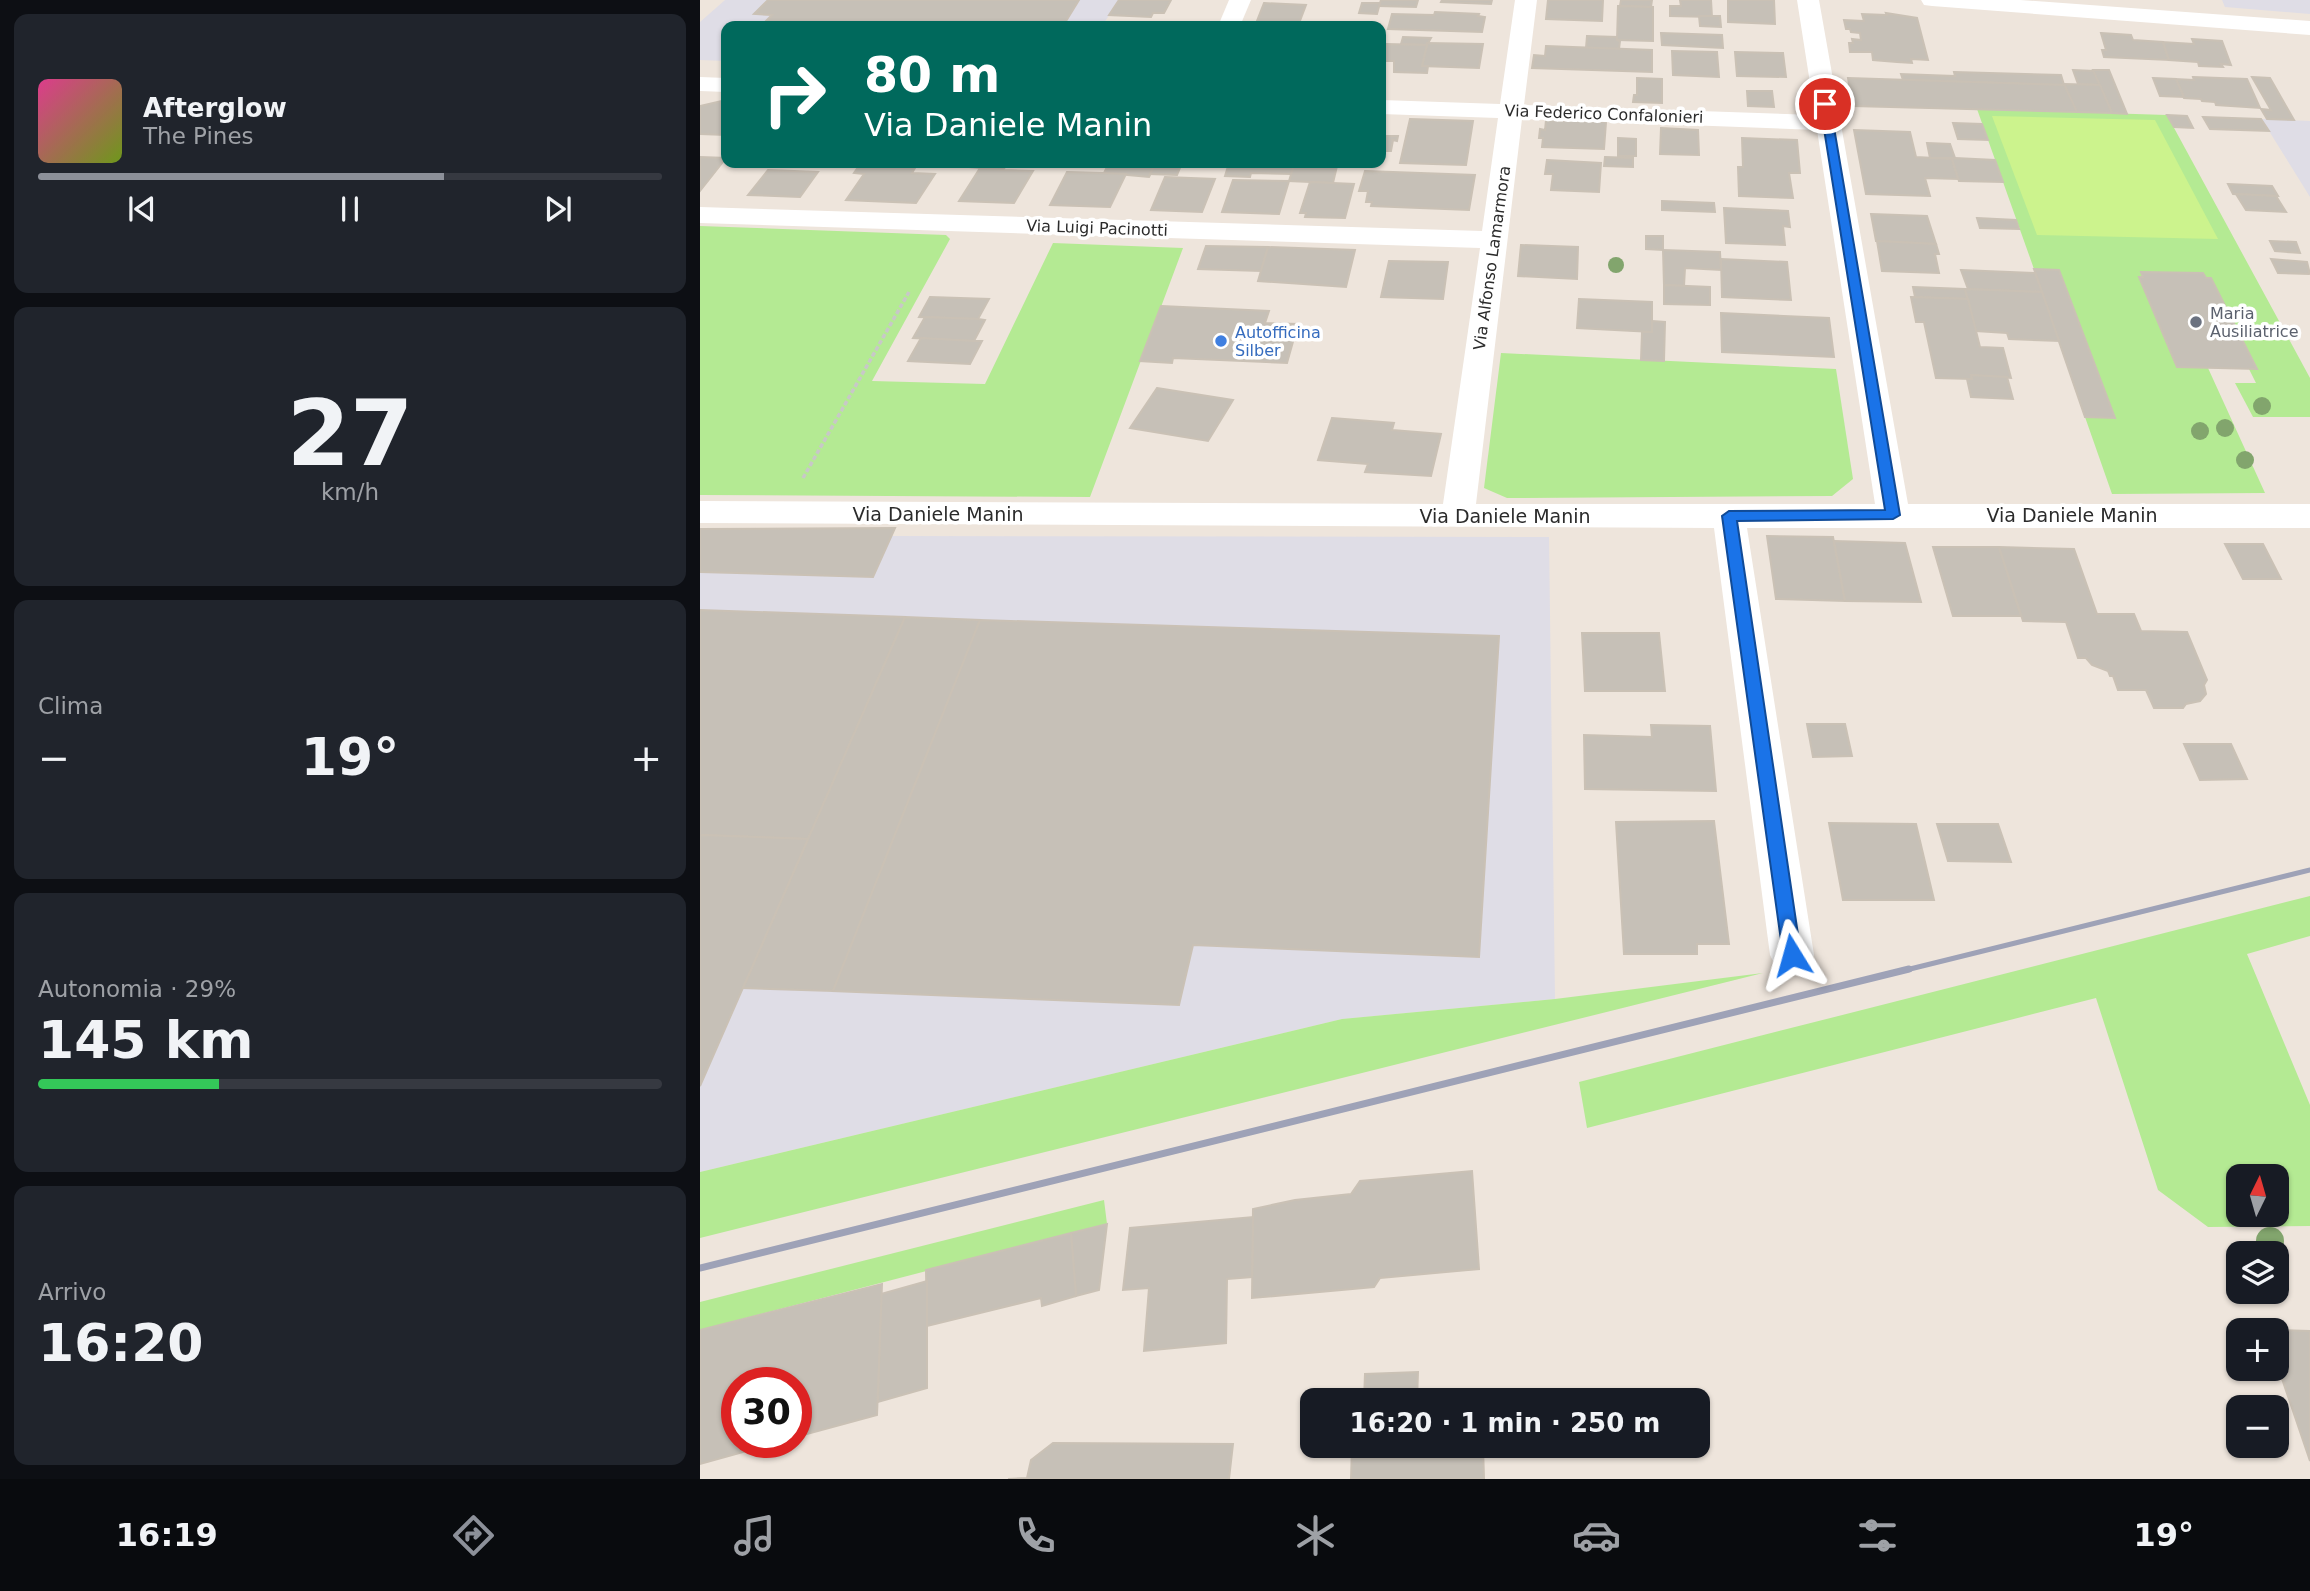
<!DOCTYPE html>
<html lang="it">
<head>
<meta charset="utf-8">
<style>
  body { margin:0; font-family:"DejaVu Sans",sans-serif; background:#20242c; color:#f1f3f6; height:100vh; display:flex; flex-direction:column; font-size:26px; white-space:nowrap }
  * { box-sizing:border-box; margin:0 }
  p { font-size:23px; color:#9ea1a6 }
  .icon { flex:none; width:38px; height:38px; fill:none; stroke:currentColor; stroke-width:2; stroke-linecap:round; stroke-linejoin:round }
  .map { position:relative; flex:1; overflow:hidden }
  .side { display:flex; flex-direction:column; gap:14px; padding:14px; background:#0d0f14; width:700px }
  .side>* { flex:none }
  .top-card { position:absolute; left:21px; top:21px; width:665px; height:147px; border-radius:14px; box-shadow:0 2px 5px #0004; background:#00695c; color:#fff; overflow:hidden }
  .needle { width:46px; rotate:5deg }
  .fabs { position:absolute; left:1526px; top:1164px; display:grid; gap:14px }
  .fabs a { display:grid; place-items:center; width:63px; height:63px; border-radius:14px; background:#171b24; box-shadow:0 2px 5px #0004; font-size:35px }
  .speed { position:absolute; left:21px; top:1367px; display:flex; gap:14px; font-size:35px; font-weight:700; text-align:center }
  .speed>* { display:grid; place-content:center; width:91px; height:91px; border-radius:50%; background:#171b24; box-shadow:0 2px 5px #0004; line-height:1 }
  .speed .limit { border:10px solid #d22; background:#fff; color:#111 }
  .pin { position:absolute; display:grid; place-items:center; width:60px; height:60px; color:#fff; margin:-30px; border:4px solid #fff; border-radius:50%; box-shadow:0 2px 7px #0007 }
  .me { position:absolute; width:77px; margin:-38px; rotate:352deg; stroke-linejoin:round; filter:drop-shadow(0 0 5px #0008) }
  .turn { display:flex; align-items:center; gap:24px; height:147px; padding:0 28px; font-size:32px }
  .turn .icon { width:91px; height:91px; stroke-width:2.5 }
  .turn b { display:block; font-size:49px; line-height:60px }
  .big { font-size:52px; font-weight:700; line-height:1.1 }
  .side .card { flex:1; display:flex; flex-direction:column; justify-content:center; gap:10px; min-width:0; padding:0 24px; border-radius:14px; background:#20242c }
  .side .dial { align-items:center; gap:0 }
  .dial b { font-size:91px; line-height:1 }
  .song { display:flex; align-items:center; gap:21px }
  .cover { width:84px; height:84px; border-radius:10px; background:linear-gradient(135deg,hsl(330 70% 55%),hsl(80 70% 35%)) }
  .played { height:7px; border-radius:4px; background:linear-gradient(90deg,#8c9099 65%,#363941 65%) }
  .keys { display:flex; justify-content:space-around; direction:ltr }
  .heat { display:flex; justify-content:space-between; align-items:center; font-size:38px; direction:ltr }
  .charge { height:10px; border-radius:5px; background:linear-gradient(90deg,#34c759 29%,#363941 0) }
  .trip { position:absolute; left:600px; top:1388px; width:410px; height:70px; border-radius:14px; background:#171b24; box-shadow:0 2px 5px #0004; font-weight:700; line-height:70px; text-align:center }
  .dock { display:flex; height:112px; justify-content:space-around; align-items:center; background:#090b0e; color:#9ea1a6 }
  .dock .icon { width:49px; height:49px }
  .dock .active { color:#8c9099 }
  .dock b { font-size:32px; color:#f1f3f6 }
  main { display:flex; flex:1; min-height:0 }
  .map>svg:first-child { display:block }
</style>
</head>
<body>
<main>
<section class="side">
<div class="card">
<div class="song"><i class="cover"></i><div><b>Afterglow</b><p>The Pines</p></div></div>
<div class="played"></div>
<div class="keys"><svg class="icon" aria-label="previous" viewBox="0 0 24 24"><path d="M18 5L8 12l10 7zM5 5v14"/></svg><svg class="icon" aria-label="pause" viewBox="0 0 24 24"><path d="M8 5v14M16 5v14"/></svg><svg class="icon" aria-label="next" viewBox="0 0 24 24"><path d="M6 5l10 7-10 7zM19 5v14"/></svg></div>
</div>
<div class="card dial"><b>27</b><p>km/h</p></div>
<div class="card"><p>Clima</p>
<div class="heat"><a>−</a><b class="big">19°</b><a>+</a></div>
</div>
<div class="card"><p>Autonomia · 29%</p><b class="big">145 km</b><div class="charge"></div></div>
<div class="card"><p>Arrivo</p><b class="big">16:20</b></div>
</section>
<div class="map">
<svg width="1610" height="1479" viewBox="0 0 1610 1479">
  <rect width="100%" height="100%" fill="#eee5dc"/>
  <g fill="#dfdde6">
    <polygon points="25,0 419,0 402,26 26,26 26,61 0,60 0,22"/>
    <polygon points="1522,0 1610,0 1610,14 1525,7"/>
    <polygon points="1561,119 1610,121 1610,197 1569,131"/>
    <polygon points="195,528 191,536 849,537 855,999 642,1019 0,1172 0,529"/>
  </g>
  <g fill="#b4ea93" fill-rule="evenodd">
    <polygon points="1277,109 1467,115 1610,378 1610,417 1553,417 1535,383 1556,383 1549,369 1557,368 1511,278 1439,277 1477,366 1508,368 1565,493 1412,494 1385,417 1415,417 1359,271 1334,269"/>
    <polygon points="0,226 246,235 250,239 172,381 285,384 353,243 483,248 390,497 0,495"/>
    <polygon points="801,353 1136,369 1153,479 1132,496 807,498 784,488"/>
    <path d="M1610,896V936L1547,954L1610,1105V1226L1508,1227L1458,1190L1396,998L887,1128L879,1082ZM1577,1176V1214H1538V1176Z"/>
    <polygon points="1063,973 0,1238 0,1172 642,1019 855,999"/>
    <polygon points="404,1200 407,1224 0,1330 0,1302"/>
  </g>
  <polygon fill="#ccf38d" points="1292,116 1455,120 1518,239 1337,235"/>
  <g fill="#c6c0b7" stroke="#cac1b5" stroke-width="2">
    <polygon points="68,0 379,0 363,26 61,26 72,15 54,14"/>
    <polygon points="419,0 471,0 464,13 453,13 451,17 409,15"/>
    <polygon points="681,0 718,0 716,7 679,6"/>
    <polygon points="742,0 792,0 791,4 741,2"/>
    <polygon points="848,0 903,0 902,21 846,19"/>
    <polygon points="921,0 952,0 951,7 920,6"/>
    <polygon points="980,0 1011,0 1012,17 970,16 970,6 981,6"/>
    <polygon points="1028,0 1074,0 1075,24 1028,22"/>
    <polygon points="564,3 606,5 598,26 555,26"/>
    <polygon points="662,3 680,3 677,14 659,13"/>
    <polygon points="918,6 953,7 953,41 917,40"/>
    <polygon points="735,12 779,14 778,16 785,17 782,32 688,29 692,14 734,15"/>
    <polygon points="1186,13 1217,18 1228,60 1211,59 1212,63 1197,62 1173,60 1172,52 1150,52 1149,43 1153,43 1152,39 1161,40 1160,33 1151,32 1150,29 1146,29 1144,20 1164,21 1162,14 1187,15"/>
    <polygon points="999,16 1020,16 1021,27 1000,26"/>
    <polygon points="961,33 1022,35 1023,48 962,45"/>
    <polygon points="1401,33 1431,35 1433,40 1463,42 1469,60 1404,57 1402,50 1406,50"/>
    <polygon points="887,36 917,37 917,40 920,41 919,49 886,48"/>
    <polygon points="703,37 731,38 727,45 701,44"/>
    <polygon points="1492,39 1522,41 1531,65 1521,64 1523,67 1499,66 1498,62 1469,60 1463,42 1494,44"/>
    <polygon points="727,43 783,44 779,68 722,66"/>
    <polygon points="686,44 727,45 722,66 728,66 727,73 694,72 694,61 682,61"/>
    <polygon points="846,46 952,50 952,72 832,68 834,55 845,56"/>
    <polygon points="972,51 1017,52 1019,77 973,75"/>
    <polygon points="1035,52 1083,53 1086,77 1037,76"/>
    <polygon points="1373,70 1394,71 1400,85 1378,84"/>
    <polygon points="1393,70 1409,70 1427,114 1412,113"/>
    <polygon points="1254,72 1361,75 1364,85 1203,80 1201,74 1255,76"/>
    <polygon points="1493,77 1547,79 1560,108 1516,105 1515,102 1502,101 1501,99 1484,98 1476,79 1494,80"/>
    <polygon points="1552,77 1570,78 1594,120 1567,119 1561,109 1571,110"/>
    <polygon points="937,78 962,79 962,103 933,102 934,95 937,95"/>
    <polygon points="1148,78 1367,85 1377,112 1153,106"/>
    <polygon points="1453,78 1476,79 1484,97 1460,96"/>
    <polygon points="1364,84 1400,85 1412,113 1377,112"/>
    <polygon points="1047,91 1072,91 1074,107 1048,106"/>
    <polygon points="26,100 26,135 0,134 0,106"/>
    <polygon points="1467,115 1487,116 1493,128 1474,127"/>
    <polygon points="1503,117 1561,119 1569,131 1510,129"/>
    <polygon points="710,119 773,121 766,165 700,163"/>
    <polygon points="846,120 906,122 904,149 842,147 843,138 839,138 840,129 845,130"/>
    <polygon points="1253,123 1282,124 1288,140 1258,139"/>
    <polygon points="961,128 998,130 999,155 960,154"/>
    <polygon points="1154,130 1210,132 1216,157 1252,159 1258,179 1225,178 1230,196 1166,194"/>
    <polygon points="681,136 698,136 697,141 693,140 691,151 681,151"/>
    <polygon points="918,138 936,139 936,156 918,156"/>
    <polygon points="1042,138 1097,140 1100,173 1089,173 1093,198 1039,196 1038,167 1043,167"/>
    <polygon points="1227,143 1250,144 1255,158 1230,158"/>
    <polygon points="0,157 26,158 0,191"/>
    <polygon points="905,157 933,158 933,167 904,166"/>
    <polygon points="1255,158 1295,160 1303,182 1259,181 1252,159"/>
    <polygon points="847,160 901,163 899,192 851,190 853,174 845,174"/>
    <polygon points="161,163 218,163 212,173 235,174 216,203 146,200 164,174 154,173"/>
    <polygon points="242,163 271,163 268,167 240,166"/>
    <polygon points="271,163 308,163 303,170 268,167"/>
    <polygon points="409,163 456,163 449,177 404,173"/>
    <polygon points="456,163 482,163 477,175 450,174"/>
    <polygon points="529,163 595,163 591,174 551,173 550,177 525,176"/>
    <polygon points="594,165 637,166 633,183 589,181"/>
    <polygon points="280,168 303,170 333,171 314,203 259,201"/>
    <polygon points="68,170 118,172 100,197 48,195"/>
    <polygon points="665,171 775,175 769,210 671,206 672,202 666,202 668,191 659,191"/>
    <polygon points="367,172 404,173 426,174 410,207 350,205"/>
    <polygon points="465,177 515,179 502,212 451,210"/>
    <polygon points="533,180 589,181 579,214 522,212"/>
    <polygon points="610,182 654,184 645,218 605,217 606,213 600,213"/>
    <polygon points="1528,184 1572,186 1578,196 1533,194"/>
    <polygon points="1536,194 1576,196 1586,212 1546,210"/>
    <polygon points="962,201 1014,203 1015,212 962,210"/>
    <polygon points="1024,208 1088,211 1090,227 1083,226 1085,245 1026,243"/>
    <polygon points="1171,214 1227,216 1236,244 1176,241"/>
    <polygon points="1277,218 1316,220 1319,229 1280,228"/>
    <polygon points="946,236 963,236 963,250 946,249"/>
    <polygon points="1177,241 1236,244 1239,254 1235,254 1239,273 1182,271"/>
    <polygon points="1570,241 1596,242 1600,253 1575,251"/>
    <polygon points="821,245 878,247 877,279 818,276"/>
    <polygon points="506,246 568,247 561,271 498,269"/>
    <polygon points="568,247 655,250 646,287 558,281"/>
    <polygon points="963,250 1020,252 1021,270 985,268 984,286 964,285"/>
    <polygon points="1021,259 1087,262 1091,300 1022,297"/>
    <polygon points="1571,259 1607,262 1610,274 1578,273"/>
    <polygon points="689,261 748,262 743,299 681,297"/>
    <polygon points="1334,269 1359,270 1415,418 1385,417"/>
    <polygon points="1261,270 1335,273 1342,292 1268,289"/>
    <polygon points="1441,272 1503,273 1506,278 1511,278 1557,369 1477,367 1439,277 1443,277"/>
    <polygon points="964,285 1010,287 1010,305 964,304"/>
    <polygon points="1213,287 1265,289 1268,299 1215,297"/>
    <polygon points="1265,289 1342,292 1359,341 1309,339 1307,333 1276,331"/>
    <polygon points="230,297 289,299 278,319 219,317"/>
    <polygon points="1211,297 1268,299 1280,347 1303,348 1311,378 1271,375 1272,379 1236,378 1224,322 1216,322"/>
    <polygon points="879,299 952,302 952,332 877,328"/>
    <polygon points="461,306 569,311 565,323 598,324 587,363 473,358 472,363 440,361"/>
    <polygon points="1021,313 1129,318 1134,357 1022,352"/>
    <polygon points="225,317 278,319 285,320 274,341 213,338"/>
    <polygon points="952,321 965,322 964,361 941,360 942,332 952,332"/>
    <polygon points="221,338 274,341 282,341 270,364 208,361"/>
    <polygon points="1271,375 1307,377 1313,399 1271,397 1267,379 1272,379"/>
    <polygon points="457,388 533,400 508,441 430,428"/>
    <polygon points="632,418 694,423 692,430 741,434 731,476 665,472 668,464 618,460"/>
    <polygon points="195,528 173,577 0,572 0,529"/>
    <polygon points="1067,536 1133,537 1145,601 1076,599"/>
    <polygon points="1134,541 1205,543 1221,602 1145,601"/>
    <polygon points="1525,544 1563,544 1581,579 1543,579"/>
    <polygon points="1233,547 1299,547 1321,616 1253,616"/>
    <polygon points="1299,547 1374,549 1397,614 1434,614 1441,631 1487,632 1507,680 1504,685 1506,694 1500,701 1486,704 1483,708 1454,708 1446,690 1418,690 1413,676 1410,676 1408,671 1392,665 1386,658 1378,658 1366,622 1323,621"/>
    <polygon points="0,610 205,617 108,839 0,835"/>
    <polygon points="205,617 280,620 133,991 43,988"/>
    <polygon points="280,620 799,636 779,957 493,945 479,1005 133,991"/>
    <polygon points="882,633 959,633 965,691 885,691"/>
    <polygon points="1107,724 1145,724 1152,756 1113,757"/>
    <polygon points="951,725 1010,726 1016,791 885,789 884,735 952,737"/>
    <polygon points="1484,744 1531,744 1547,779 1500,780"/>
    <polygon points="1014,821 1029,944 997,944 997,954 924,954 916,822"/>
    <polygon points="1129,823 1216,824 1234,900 1143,900"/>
    <polygon points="1237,824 1298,824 1311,862 1248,861"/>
    <polygon points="0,835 108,839 0,1086"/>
    <polygon points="772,1171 779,1269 680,1278 674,1287 552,1298 553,1209 595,1200 651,1194 660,1181"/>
    <polygon points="553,1217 552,1277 527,1279 526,1343 444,1351 449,1288 423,1290 430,1228"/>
    <polygon points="407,1224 399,1290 376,1296 371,1233"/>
    <polygon points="371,1233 376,1296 342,1306 341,1298 227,1326 226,1270"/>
    <polygon points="227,1281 227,1388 178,1402 181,1294"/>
    <polygon points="182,1284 177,1415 96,1437 96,1382 37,1382 37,1442 79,1442 0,1464 0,1330"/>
    <polygon points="1577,1330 1610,1331 1610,1461 1577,1364"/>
    <polygon points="718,1372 717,1400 664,1400 665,1374"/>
    <polygon points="353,1443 533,1444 529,1479 308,1479 327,1478 331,1460"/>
    <polygon points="652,1446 783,1446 784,1479 651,1479"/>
  </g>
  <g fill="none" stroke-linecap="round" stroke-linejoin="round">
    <polyline stroke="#c8c8c8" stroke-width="3.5" stroke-dasharray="4.5 2.5" stroke-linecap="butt" points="103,478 209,292"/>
    <g fill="#fff" fill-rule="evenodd">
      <polygon points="529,0 551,0 540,26 518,26"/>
      <path d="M815,0H837L824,105L1115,115L1097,0H1119L1208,504H1610V528H1047L1114,955L1107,969L1092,975L1077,969L1070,955L1014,528L0,523V501L743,504L780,248L0,223V207L782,231L798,118L681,114V100L800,104ZM822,119L1117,130L1175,504H776Z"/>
      <polygon points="1221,0 1320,0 1610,21 1610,35 1232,6 1224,5"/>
      <polygon points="0,77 26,78 26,92 0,91"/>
    </g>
    <polyline stroke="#9ea2b7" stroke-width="5" points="1202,971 1610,870"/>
    <polyline stroke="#9ea2b7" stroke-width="7" points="0,1268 1209,969"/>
  </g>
  <g fill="#82a56d">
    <circle cx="916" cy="265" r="8"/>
    <circle cx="1562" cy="406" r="9"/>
    <circle cx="1525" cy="428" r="9"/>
    <circle cx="1500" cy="431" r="9"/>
    <circle cx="1545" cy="460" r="9"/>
    <circle cx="1570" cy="1241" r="14"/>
  </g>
  <polygon fill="#1a73e8" stroke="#114b97" stroke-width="2" points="1125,101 1130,104 1200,515 1193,519 1037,521 1101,955 1099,961 1092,963 1086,961 1083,955 1022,516 1029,511 1185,510 1120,104"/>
  <circle fill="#6b7280" stroke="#fff" stroke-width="2.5" cx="1496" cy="322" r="7"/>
  <circle fill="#3f7fe0" stroke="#fff" stroke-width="2.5" cx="521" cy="341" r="7"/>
  <g text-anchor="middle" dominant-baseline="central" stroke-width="7" stroke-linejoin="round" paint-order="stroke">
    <g font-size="16" fill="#2b2b2b" stroke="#fff">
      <text transform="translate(904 114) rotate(2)">Via Federico Confalonieri</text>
      <text transform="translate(397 228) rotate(2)">Via Luigi Pacinotti</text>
      <text transform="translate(792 258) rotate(-82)">Via Alfonso Lamarmora</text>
    </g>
    <g font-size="16" fill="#5b616d" stroke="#fff" text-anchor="start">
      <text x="1510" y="313">Maria<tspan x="1510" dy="18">Ausiliatrice</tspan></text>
    </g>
    <g font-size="16" fill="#366cbe" stroke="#fff" text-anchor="start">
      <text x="535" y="332">Autofficina<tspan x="535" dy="18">Silber</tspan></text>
    </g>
    <g font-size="19" fill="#2b2b2b" stroke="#fff">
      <text x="238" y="514">Via Daniele Manin</text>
      <text x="1372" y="515">Via Daniele Manin</text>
      <text x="805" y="516">Via Daniele Manin</text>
    </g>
  </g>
</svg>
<div class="fabs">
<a><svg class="needle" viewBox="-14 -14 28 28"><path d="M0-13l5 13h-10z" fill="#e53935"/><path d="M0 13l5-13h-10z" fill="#9ea1a6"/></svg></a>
<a><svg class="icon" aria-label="layers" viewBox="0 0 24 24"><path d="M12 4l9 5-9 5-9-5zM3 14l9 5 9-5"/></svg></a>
<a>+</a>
<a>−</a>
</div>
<div class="speed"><div class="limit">30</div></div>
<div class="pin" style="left:1125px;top:104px;background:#d93025"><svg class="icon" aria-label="arrive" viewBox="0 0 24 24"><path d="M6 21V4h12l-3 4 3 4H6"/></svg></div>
<svg class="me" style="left:1092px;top:955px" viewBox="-20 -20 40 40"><path d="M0-17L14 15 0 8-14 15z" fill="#1a73e8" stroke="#fff" stroke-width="4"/></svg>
<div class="trip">16:20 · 1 min · 250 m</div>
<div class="top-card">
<div class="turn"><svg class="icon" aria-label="right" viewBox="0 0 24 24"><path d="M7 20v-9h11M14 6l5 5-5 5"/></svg><div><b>80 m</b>Via Daniele Manin</div></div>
</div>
</div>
</main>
<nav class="dock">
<b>16:19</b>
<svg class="icon active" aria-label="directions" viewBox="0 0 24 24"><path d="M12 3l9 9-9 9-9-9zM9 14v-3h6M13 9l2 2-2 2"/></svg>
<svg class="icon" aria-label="music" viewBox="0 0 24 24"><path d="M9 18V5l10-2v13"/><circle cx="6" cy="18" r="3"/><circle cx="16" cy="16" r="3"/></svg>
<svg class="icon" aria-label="phone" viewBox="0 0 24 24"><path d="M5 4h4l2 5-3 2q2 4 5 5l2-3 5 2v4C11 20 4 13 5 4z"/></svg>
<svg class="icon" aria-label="climate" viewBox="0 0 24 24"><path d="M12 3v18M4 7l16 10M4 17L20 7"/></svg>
<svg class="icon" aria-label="car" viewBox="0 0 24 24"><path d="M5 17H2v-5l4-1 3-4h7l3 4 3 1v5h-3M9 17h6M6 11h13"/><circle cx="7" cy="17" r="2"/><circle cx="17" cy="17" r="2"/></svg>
<svg class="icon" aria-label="filters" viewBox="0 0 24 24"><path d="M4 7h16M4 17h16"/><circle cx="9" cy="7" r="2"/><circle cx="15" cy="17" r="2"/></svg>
<b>19°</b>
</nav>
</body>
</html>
